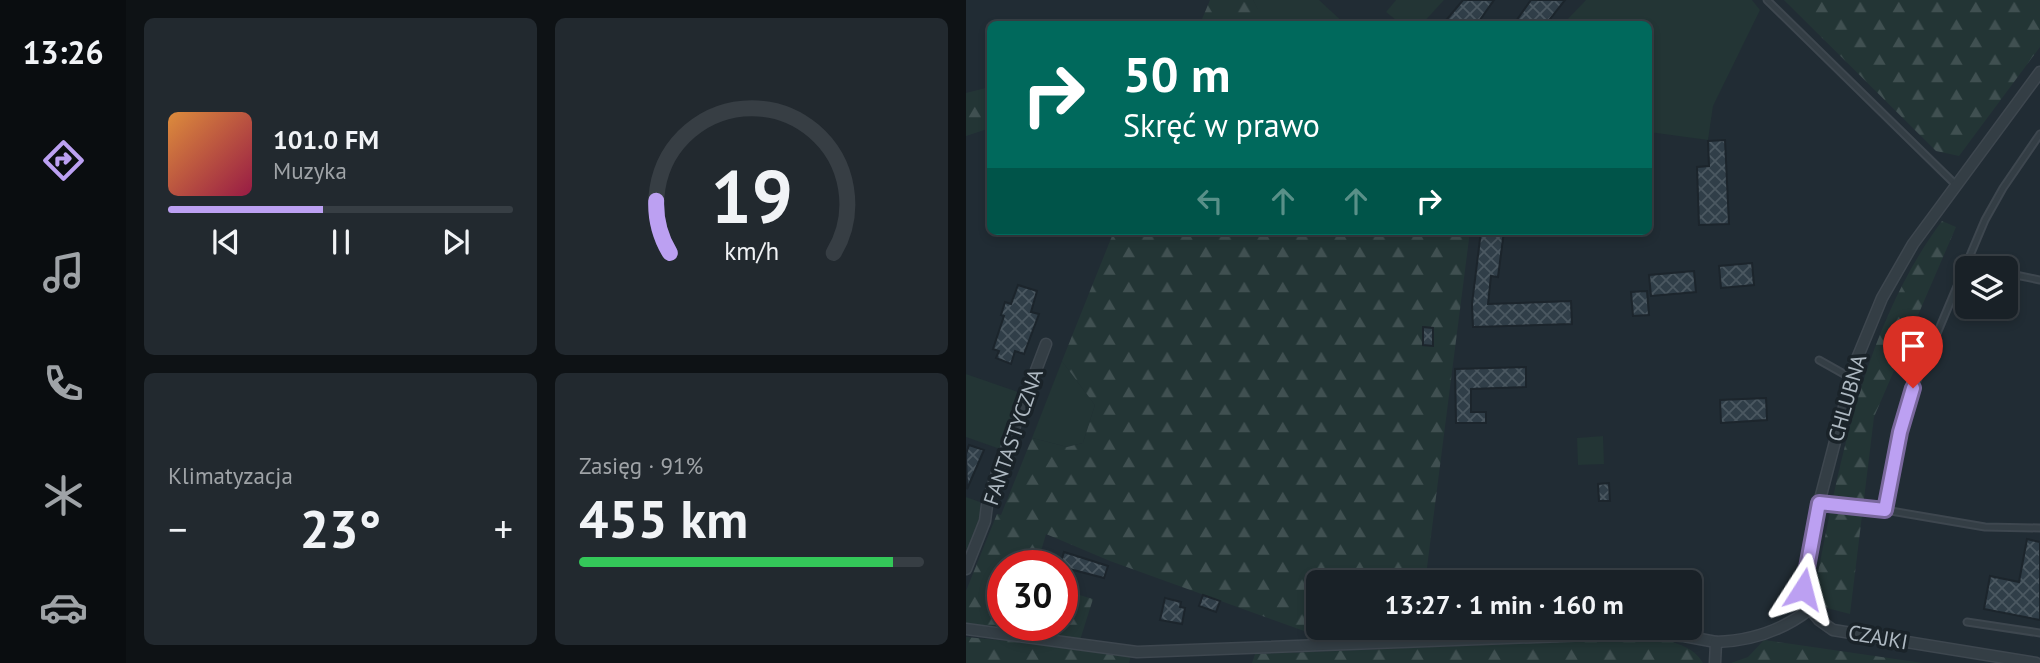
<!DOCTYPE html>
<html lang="pl">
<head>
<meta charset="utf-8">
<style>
  body { margin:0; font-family:"PT Sans",sans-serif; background:#22292f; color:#f1f3f6; height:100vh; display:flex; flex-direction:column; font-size:26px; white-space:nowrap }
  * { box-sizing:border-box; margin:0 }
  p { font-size:23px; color:#9fa3a7 }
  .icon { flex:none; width:38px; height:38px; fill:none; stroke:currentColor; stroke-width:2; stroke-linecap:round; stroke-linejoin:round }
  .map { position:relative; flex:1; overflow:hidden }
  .details { display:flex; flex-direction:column; gap:18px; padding:18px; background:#0e1215; width:840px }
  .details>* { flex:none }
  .guide { position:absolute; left:21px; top:21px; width:665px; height:214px; border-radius:10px; box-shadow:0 4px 10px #0003,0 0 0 2px #373e44; background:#00695c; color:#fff; overflow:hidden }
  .fabs { position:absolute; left:989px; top:256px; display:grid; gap:14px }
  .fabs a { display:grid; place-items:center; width:63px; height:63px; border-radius:10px; background:#192127; box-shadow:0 4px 10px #0003,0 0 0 2px #373e44; font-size:35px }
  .speed { position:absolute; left:21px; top:550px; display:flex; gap:14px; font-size:35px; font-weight:700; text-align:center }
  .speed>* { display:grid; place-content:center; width:91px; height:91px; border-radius:50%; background:#192127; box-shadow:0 4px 10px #0003,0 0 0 2px #373e44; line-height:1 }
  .speed .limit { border:10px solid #d22; background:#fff; color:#111 }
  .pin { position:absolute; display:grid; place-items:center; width:60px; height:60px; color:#fff; margin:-72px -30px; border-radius:50% 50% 50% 0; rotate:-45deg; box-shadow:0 0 7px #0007 }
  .pin .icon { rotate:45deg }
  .me { position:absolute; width:77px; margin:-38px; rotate:9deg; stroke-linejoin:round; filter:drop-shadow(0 0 5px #0008) }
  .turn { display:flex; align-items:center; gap:24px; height:147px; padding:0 21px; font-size:32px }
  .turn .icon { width:91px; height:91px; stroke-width:2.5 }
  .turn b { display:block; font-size:49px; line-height:60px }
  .lanes { display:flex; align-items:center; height:66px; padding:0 21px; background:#0003; justify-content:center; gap:35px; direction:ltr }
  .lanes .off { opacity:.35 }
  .big { font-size:52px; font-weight:700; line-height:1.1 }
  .details .widget { flex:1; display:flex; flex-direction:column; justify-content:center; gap:10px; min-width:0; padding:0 24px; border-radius:10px; background:#22292f }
  .details .dial { align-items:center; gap:0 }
  .dial svg { height:182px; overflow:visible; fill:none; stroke:#373e44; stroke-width:7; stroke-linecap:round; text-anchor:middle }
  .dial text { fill:#f1f3f6; stroke:none }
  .song { display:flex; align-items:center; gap:21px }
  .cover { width:84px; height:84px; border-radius:10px; background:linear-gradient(135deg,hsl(30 70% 55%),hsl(340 70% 35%)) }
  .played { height:7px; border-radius:4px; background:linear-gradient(90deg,#bca0f2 45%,#373e44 45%) }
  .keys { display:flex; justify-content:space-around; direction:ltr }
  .heat { display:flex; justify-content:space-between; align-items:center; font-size:38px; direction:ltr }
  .charge { height:10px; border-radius:5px; background:linear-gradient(90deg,#34c759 91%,#373e44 0) }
  .details .tiles { flex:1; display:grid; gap:18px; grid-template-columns:repeat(2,1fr) }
  .trip { position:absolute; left:340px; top:570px; width:396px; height:70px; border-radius:10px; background:#192127; box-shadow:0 4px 10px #0003,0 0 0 2px #373e44; font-weight:700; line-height:70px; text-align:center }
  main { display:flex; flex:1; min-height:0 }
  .tabs { display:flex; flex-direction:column; width:126px; justify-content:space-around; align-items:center; background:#0a0d10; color:#9fa3a7 }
  .tabs .icon { width:49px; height:49px }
  .tabs .selected { color:#bca0f2 }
  .tabs b { font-size:32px; color:#f1f3f6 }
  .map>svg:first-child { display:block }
</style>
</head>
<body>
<main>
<nav class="tabs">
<b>13:26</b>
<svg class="icon selected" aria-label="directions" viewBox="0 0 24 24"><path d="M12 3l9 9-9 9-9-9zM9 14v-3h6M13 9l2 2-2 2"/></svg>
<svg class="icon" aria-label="music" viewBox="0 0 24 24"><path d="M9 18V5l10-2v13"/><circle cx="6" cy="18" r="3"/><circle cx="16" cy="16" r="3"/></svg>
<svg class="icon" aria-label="phone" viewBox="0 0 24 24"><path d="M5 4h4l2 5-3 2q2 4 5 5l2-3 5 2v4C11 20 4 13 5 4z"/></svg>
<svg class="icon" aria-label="climate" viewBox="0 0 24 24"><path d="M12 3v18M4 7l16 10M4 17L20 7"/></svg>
<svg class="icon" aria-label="car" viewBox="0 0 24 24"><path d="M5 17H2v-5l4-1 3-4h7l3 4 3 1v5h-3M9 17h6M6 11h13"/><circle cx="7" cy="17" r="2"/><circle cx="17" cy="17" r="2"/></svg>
</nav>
<section class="details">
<div class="tiles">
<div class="widget">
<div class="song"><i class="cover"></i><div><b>101.0 FM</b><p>Muzyka</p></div></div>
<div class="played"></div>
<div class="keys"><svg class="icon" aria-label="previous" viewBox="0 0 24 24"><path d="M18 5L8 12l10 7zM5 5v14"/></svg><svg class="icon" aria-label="pause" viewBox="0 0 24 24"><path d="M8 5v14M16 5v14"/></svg><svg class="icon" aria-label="next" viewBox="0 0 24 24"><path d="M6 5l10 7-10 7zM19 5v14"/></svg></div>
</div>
<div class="widget dial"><svg viewBox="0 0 100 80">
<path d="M14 69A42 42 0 1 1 86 69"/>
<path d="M14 69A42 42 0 0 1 8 46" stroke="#bca0f2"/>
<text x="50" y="56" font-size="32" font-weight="700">19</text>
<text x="50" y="72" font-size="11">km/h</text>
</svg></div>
<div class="widget"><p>Klimatyzacja</p>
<div class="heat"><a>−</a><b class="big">23°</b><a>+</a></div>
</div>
<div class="widget"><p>Zasięg · 91%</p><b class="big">455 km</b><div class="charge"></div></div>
</div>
</section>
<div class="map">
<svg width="1074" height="663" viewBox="0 0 1074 663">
  <defs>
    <pattern id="forest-firs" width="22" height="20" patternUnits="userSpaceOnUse" patternTransform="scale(1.75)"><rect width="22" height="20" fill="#233535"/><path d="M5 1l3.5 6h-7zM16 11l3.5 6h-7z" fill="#405051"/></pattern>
    <pattern id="building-cross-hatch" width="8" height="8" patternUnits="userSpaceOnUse" patternTransform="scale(1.75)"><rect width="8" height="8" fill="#303e48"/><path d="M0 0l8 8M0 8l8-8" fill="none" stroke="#4b5861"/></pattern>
  </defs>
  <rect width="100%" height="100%" fill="#212c34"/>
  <g fill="#233535">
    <polygon points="287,0 353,0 379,24 313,24 296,19"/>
    <polygon points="430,0 478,0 456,24 435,24 420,12"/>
    <polygon points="620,0 786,0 794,10 747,106 742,140 683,132 682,24 602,24 599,22"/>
    <polygon points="96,361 129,405 117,443 101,447 66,438"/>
    <polygon points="0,374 55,393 34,449 0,437"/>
    <polygon points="637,436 638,464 612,465 611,438"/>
    <polygon points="0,497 14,502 14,524 0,554"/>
  </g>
  <g fill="url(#forest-firs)">
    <polygon points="244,0 287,0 297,19 313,24 234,24"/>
    <polygon points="818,0 1074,0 1074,47 993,156 970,151"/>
    <polygon points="24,87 24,128 0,136 0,93"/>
    <path d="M976,221L990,227L908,417L884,614L861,608L848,593C873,466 897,327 976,221Z"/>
    <polygon points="148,231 504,231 459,583 352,583 352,628 453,628 453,635 363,640 144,561 80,534 71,565 37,565 37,625 96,625 96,590 127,599 114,640 0,625 0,591 31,514 35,515 66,438 101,447 117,443 129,405 96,361"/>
    <polygon points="0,637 123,649 165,655 163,663 0,663"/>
    <path d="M693,638C710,643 728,647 737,663H286L289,654Z"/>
    <polygon points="798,640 957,663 765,663 782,657"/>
  </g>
  <g fill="url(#building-cross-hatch)" stroke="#1c252c" stroke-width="2">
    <polygon points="497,0 528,0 511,24 477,24"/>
    <polygon points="565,0 599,0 580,24 548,24"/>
    <polygon points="759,140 763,224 733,225 731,167 743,166 742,141"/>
    <polygon points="515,231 538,231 532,277 525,276 522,304 605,301 606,324 507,327 506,304"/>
    <polygon points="786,263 788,285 755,288 753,266"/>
    <polygon points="728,271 730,292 685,296 683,275"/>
    <polygon points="52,285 71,291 65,312 73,314 58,354 49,351 45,364 30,358 33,351 27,349 38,316 35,315 39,302 45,304"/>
    <polygon points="681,291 683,315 667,316 665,292"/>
    <polygon points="457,327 467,328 467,346 457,345"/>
    <polygon points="560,367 560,387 505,389 505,412 520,412 520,423 490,423 489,369"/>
    <polygon points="800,398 801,420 755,423 754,400"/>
    <polygon points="3,445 18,450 1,489 0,454"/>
    <polygon points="643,483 644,501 633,501 632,484"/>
    <polygon points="1061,539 1074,542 1074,620 1018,609 1024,576 1053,582"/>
    <polygon points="98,552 142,566 138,578 96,567 94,565"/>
    <polygon points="608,573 608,583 565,583 565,575"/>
    <polygon points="237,595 254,601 250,612 233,606"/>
    <polygon points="199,598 215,602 214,607 219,608 216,624 194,620"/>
  </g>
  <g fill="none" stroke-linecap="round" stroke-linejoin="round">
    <defs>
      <g id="lane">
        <polyline points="801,0 990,185"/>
        <polyline points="1000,265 1013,268"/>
        <polyline points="1040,273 1074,280"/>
        <polyline points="853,360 885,378"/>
        <polyline points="853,503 919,510 1019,527 1074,528"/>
        <polyline points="919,510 934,432 948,388 1019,220 1037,188 1074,134"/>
        <polyline points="1001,622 1074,633"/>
      </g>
      <g id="street">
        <polyline points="0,569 19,521 21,505 31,473 80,344"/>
        <polyline points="0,629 171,652 674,633 718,636 750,642"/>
        <path d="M749,663L750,642C785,641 817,630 844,609"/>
        <polyline points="1070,663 867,630 853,620 844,609 837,585 853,503 890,361 916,298 947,244 1074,72"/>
      </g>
    </defs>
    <use href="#lane" stroke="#3e474f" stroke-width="9"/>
    <use href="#street" stroke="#3e474f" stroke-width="13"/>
    <use href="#lane" stroke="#343e45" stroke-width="5"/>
    <use href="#street" stroke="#343e45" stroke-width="10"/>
  </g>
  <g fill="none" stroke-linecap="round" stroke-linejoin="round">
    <defs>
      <polyline id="route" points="837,589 853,503 919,510 934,432 947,388"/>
    </defs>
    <use href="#route" stroke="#7a689d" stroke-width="18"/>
    <use href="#route" stroke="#bca0f2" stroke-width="12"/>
  </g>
  <g text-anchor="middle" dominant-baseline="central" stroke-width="7" stroke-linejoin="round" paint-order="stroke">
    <g font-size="21" fill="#aeb9c2" stroke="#1a2329">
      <text transform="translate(881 398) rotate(-74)">CHLUBNA</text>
      <text transform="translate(47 437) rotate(-71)">FANTASTYCZNA</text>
      <text transform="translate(912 637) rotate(10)">CZAJKI</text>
    </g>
  </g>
</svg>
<div class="fabs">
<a><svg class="icon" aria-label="layers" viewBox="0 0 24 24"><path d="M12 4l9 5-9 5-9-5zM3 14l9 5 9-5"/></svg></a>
</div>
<div class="speed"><div class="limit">30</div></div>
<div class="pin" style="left:947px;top:388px;background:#d93025"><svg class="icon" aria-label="arrive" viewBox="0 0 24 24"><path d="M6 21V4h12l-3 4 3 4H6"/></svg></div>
<svg class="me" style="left:837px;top:589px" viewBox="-20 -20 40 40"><path d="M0-17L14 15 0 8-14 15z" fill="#bca0f2" stroke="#fff" stroke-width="4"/></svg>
<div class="trip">13:27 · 1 min · 160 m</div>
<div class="guide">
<div class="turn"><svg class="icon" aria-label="right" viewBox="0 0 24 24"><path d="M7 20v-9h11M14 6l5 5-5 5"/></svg><div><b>50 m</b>Skręć w prawo</div></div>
<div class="lanes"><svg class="icon off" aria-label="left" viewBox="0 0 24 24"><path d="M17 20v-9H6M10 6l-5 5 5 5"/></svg><svg class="icon off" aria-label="ahead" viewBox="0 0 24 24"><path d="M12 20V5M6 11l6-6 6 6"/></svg><svg class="icon off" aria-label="ahead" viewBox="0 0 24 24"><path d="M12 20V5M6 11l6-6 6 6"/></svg><svg class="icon" aria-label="right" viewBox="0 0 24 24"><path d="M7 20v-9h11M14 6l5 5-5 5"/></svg></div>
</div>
</div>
</main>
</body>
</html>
